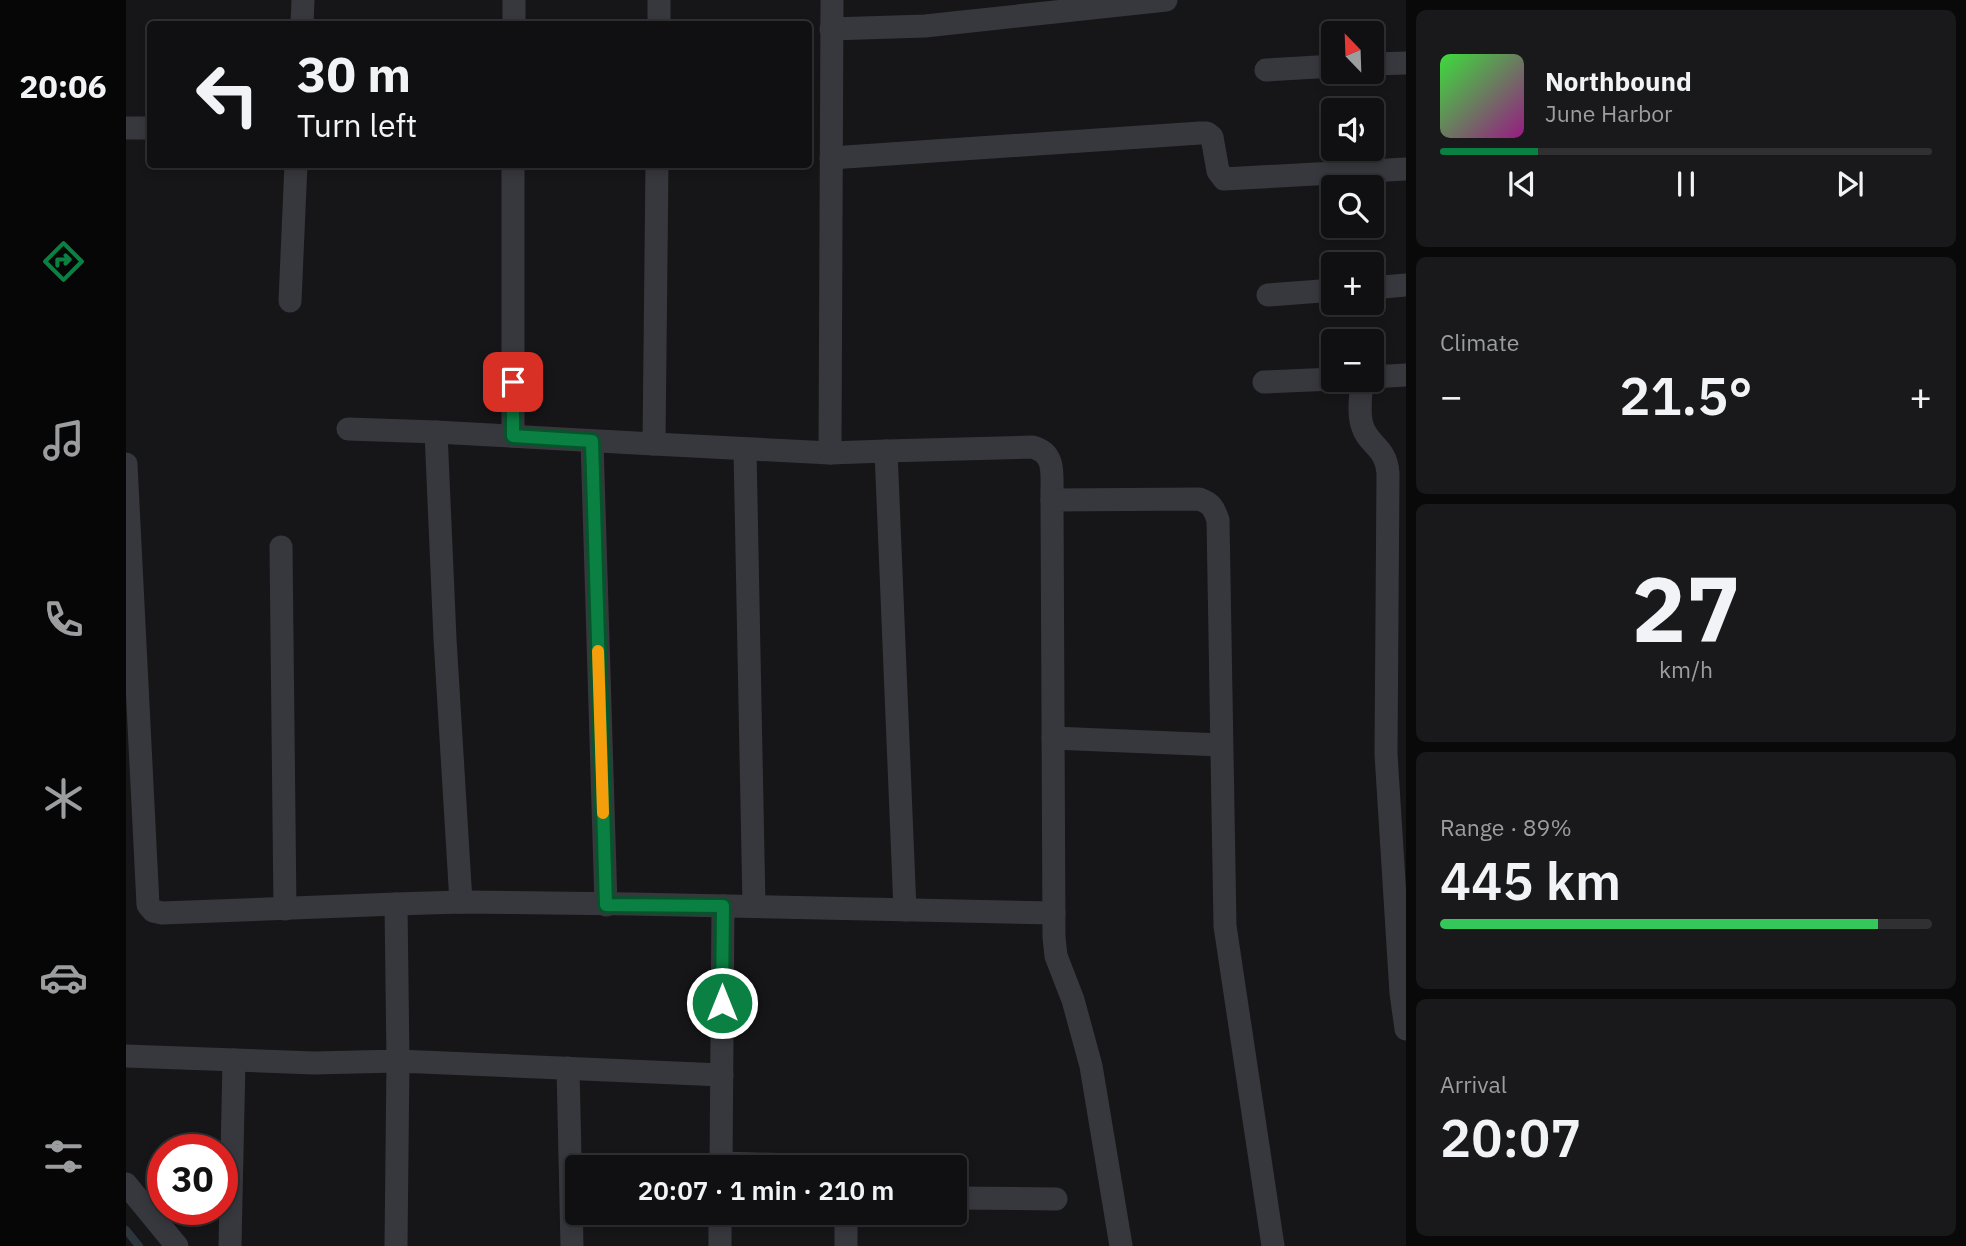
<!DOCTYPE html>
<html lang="en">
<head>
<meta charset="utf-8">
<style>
  body { margin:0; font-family:"IBM Plex Sans",sans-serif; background:#19191b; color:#f1f3f6; height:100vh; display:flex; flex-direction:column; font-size:26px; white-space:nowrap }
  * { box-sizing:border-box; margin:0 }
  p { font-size:23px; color:#9c9d9f }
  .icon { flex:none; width:38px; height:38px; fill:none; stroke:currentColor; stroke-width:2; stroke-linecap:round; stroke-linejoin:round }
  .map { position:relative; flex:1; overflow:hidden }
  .details { display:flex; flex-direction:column; gap:10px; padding:10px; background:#09090a; width:560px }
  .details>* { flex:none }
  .hud { position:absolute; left:21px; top:21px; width:665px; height:147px; border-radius:7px; box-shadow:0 4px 10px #0003,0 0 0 2px #303032; background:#101012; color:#f1f3f6; overflow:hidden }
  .needle { width:46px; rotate:337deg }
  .tools { position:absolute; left:1195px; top:21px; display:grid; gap:14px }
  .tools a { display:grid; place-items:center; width:63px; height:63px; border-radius:7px; background:#101012; box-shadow:0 4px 10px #0003,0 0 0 2px #303032; font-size:35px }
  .speed { position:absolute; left:21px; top:1134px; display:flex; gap:14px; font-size:35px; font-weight:700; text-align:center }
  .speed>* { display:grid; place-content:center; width:91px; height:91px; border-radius:50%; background:#101012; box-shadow:0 4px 10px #0003,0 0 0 2px #303032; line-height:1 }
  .speed .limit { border:10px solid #d22; background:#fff; color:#111 }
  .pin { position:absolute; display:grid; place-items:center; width:60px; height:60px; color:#fff; margin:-30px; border-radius:14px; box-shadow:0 4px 10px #0006 }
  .me { position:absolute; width:77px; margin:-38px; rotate:0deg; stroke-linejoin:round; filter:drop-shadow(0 0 5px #0008) }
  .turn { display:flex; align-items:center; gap:24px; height:147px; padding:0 35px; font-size:32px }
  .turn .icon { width:91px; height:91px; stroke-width:2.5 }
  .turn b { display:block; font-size:49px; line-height:60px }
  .big { font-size:52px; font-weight:600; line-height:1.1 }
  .details .widget { flex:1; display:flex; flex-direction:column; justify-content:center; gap:10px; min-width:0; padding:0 24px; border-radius:10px; background:#19191b }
  .details .dial { align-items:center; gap:0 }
  .dial b { font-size:91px; line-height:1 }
  .song { display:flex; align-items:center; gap:21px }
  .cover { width:84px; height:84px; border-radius:10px; background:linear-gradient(135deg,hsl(120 70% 55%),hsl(310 70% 35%)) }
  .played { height:7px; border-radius:4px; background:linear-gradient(90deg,#0b8043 20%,#303032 20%) }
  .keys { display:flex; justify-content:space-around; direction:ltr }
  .heat { display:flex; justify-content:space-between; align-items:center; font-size:38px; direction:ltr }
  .charge { height:10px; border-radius:5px; background:linear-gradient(90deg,#34c759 89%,#303032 0) }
  .trip { position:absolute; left:439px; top:1155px; width:402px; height:70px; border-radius:7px; background:#101012; box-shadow:0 4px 10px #0003,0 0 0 2px #303032; font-weight:600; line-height:70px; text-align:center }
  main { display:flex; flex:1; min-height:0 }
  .tabs { display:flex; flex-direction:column; width:126px; justify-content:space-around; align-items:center; background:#060607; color:#9c9d9f }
  .tabs .icon { width:49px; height:49px }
  .tabs .selected { color:#0b8043 }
  .tabs b { font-size:32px; color:#f1f3f6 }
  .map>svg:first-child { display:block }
</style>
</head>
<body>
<main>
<nav class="tabs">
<b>20:06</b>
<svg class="icon selected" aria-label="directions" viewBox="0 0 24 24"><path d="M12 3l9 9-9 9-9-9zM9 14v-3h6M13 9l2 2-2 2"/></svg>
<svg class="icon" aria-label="music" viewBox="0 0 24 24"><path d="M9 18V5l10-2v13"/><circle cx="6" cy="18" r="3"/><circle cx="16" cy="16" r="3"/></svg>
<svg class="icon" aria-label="phone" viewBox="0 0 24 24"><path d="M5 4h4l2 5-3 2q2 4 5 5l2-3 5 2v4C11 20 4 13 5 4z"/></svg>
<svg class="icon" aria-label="climate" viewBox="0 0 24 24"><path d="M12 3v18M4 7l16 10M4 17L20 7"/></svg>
<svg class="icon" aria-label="car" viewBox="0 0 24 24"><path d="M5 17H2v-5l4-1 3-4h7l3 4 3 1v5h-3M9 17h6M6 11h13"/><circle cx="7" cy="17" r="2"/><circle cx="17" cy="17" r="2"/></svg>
<svg class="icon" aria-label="filters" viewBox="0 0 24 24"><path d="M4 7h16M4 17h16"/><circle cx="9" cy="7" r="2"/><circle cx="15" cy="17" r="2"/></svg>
</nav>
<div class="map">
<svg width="1280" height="1246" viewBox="0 0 1280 1246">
  <rect width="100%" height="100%" fill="#161618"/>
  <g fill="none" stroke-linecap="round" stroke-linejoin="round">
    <polyline stroke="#2c353c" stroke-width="8" points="0,1230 13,1246"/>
    <g stroke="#37383d" stroke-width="23">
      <polyline points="176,24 177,0"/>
      <polyline points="388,24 388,0"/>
      <polyline points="533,24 533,0"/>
      <polyline points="705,29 799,26 1040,0"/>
      <polyline points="1246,64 1280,63"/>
      <polyline points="1140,70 1208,66"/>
      <polyline points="0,128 24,128"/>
      <polyline points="705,158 1074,133 1081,133 1086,137 1092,171 1098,179 1280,169"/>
      <polyline points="1246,288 1280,285"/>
      <polyline points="1142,295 1208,290"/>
      <polyline points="164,301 170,164"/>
      <polyline points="1246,377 1280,375"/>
      <path d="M1236,380C1235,394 1232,411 1236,425C1242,446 1260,446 1262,473L1260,754L1275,993L1280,1029"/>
      <polyline points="1138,382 1208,379"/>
      <polyline points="222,429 310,432 319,639 335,902"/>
      <polyline points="310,432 528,444 531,164"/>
      <polyline points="387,436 387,164"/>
      <polyline points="466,441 480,905"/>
      <polyline points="528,444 704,453 760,451 779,910"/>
      <polyline points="619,450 628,906"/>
      <path d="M760,451L906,447C932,453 925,478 926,500L928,937L930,956L947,1000L965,1066L995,1246"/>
      <polyline points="704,453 706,0"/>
      <polyline points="0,464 22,905 27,911 36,913 270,904"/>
      <path d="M926,500L1073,499C1085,503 1088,508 1092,520L1099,926L1147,1246"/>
      <polyline points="155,547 159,909"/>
      <polyline points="927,738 1095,745"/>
      <polyline points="0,1056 188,1063 272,1061 270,904 335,902 506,904 928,913"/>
      <polyline points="442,1068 446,1246"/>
      <polyline points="595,1163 745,1167"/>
      <polyline points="595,1167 597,906"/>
      <polyline points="0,1184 51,1246"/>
      <polyline points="830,1198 930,1199"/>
      <polyline points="720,1213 720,1246"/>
      <polyline points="104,1246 108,1060"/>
      <polyline points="270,1246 272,1061 596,1075"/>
      <polyline points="594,1246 594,1213"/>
    </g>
  </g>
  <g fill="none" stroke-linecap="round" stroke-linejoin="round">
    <defs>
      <polyline id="route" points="387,382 387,436 466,441 480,905 597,906 596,1003"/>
    </defs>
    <use href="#route" stroke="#07532c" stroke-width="18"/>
    <use href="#route" stroke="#0b8043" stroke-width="12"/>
    <polyline stroke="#f59e0b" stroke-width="12" points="472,651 477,813"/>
  </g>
</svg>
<div class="tools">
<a><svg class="needle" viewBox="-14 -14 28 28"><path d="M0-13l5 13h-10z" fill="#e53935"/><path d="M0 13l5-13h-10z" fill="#9c9d9f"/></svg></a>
<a><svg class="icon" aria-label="sound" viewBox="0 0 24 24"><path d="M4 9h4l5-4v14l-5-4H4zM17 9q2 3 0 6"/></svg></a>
<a><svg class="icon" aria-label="search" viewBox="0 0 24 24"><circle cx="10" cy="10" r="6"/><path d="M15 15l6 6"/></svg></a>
<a>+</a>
<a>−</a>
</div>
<div class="speed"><div class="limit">30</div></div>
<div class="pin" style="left:387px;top:382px;background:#d93025"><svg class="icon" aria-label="arrive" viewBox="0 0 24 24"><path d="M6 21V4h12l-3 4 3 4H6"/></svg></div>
<svg class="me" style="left:596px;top:1003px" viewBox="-20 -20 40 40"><circle r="17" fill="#0b8043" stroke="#fff" stroke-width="3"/><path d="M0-11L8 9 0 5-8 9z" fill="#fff"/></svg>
<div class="trip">20:07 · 1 min · 210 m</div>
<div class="hud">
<div class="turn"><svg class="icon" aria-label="left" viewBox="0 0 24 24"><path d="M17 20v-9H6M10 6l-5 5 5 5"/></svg><div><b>30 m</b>Turn left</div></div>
</div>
</div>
<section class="details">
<div class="widget">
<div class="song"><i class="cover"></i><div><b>Northbound</b><p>June Harbor</p></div></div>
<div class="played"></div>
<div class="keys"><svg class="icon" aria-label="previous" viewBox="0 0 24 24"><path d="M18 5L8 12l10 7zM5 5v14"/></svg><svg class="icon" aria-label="pause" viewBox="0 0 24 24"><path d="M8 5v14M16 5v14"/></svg><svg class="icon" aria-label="next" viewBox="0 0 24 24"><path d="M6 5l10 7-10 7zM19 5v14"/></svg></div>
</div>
<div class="widget"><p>Climate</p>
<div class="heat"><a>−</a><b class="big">21.5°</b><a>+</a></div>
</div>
<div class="widget dial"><b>27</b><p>km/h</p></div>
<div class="widget"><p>Range · 89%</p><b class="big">445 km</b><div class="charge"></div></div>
<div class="widget"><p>Arrival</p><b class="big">20:07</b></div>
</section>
</main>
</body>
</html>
